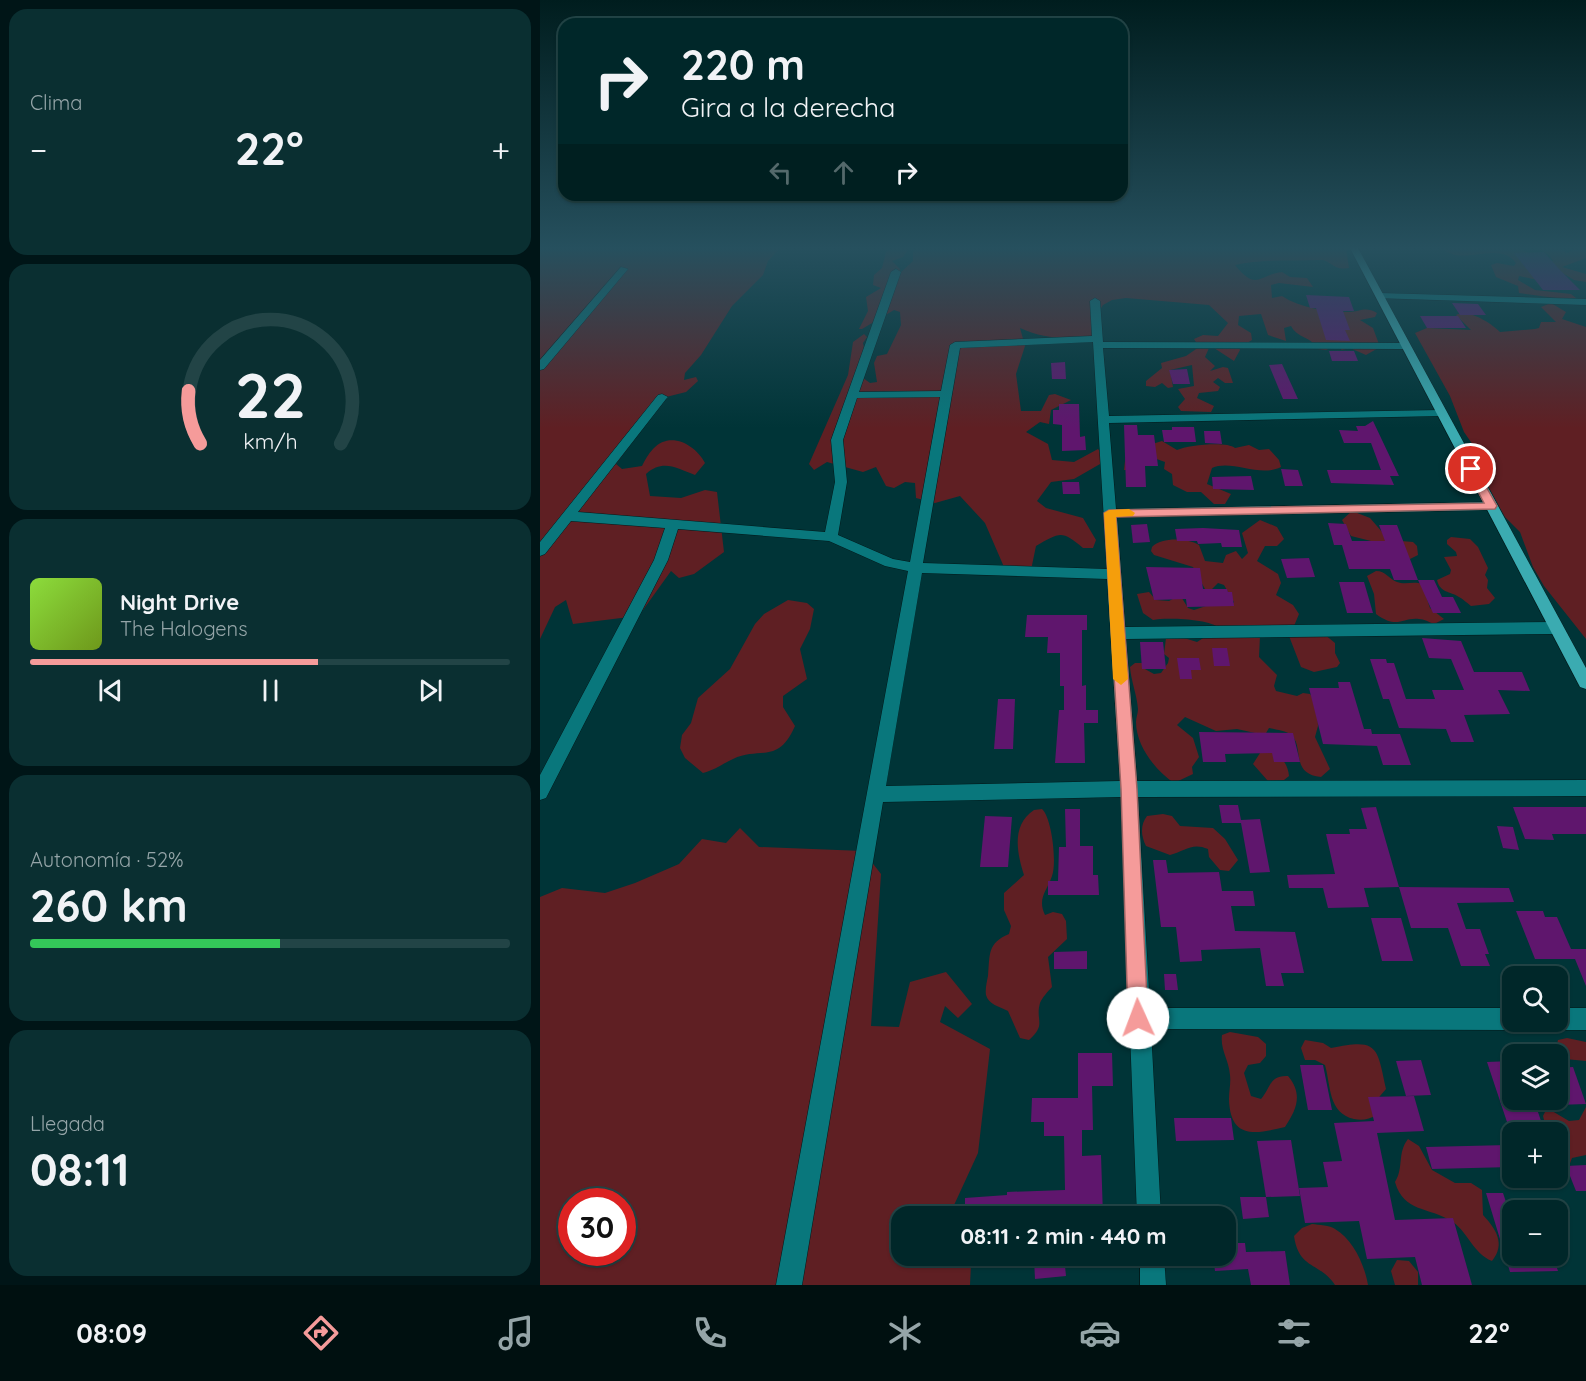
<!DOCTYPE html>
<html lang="es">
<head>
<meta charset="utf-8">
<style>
  body { margin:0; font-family:Quicksand,sans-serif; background:#0a2f31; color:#f1f3f6; height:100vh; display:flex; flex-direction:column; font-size:22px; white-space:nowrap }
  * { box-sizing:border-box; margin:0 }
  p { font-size:20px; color:#95a5a8 }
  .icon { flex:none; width:33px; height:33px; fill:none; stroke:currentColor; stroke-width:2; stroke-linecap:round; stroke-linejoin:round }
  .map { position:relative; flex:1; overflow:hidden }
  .details { display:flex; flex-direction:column; gap:9px; padding:9px; background:#001517; width:540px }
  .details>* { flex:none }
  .top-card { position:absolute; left:18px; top:18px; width:570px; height:183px; border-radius:18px; box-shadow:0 2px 4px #0004,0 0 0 2px #224446; background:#002729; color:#f1f3f6; overflow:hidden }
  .fabs { position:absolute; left:962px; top:966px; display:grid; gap:12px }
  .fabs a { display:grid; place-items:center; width:66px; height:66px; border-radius:12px; background:#002729; box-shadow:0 2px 4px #0004,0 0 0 2px #224446; font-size:30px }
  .speed { position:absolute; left:18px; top:1188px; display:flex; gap:12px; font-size:30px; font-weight:700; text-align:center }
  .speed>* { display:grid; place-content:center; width:78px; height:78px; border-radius:50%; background:#002729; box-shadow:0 2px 4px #0004,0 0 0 2px #224446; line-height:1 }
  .speed .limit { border:9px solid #d22; background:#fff; color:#111 }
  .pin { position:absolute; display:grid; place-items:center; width:51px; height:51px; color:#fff; margin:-26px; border:3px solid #fff; border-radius:50%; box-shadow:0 2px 6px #0007 }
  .me { position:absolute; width:66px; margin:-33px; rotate:358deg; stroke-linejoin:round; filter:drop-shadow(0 0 4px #0008) }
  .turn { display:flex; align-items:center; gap:21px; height:126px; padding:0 24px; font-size:27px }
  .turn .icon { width:78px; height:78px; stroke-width:2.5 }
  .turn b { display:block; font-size:42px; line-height:51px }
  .lanes { display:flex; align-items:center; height:57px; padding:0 24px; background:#0003; justify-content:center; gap:30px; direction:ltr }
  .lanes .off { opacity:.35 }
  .big { font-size:45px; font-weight:700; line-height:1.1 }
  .details .widget { flex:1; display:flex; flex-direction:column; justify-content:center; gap:9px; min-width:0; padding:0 21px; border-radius:18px; background:#0a2f31 }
  .details .dial { align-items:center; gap:0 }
  .dial svg { height:156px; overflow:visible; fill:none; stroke:#224446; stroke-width:7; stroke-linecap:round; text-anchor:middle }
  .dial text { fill:#f1f3f6; stroke:none }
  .song { display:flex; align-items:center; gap:18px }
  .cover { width:72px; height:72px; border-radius:9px; background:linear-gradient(135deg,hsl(90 70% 55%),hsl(80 70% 35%)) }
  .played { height:6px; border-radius:3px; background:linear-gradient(90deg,#f59b9a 60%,#224446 60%) }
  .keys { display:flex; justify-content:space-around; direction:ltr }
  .heat { display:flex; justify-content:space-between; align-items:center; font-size:33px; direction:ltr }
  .charge { height:9px; border-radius:4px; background:linear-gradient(90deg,#34c759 52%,#224446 0) }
  .trip { position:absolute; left:351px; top:1206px; width:345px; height:60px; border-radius:18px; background:#002729; box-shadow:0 2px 4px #0004,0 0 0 2px #224446; font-weight:700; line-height:60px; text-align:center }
  .tab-bar { display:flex; height:96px; justify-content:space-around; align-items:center; background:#001010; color:#95a5a8 }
  .tab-bar .icon { width:42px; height:42px }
  .tab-bar .on { color:#f59b9a }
  .tab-bar b { font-size:27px; color:#f1f3f6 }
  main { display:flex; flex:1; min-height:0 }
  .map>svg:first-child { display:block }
</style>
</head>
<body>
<main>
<section class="details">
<div class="widget"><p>Clima</p>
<div class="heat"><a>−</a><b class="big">22°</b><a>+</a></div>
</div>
<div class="widget dial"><svg viewBox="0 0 100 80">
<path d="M14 69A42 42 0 1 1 86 69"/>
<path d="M14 69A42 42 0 0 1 8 42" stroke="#f59b9a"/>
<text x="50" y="56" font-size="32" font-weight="700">22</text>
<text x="50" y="72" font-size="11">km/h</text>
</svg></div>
<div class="widget">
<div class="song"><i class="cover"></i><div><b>Night Drive</b><p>The Halogens</p></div></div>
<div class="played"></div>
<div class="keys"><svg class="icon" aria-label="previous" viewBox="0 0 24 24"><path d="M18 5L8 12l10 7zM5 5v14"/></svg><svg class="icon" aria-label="pause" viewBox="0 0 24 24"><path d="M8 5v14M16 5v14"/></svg><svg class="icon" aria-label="next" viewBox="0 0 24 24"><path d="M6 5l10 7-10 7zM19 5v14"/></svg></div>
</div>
<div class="widget"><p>Autonomía · 52%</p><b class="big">260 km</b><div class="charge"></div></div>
<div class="widget"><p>Llegada</p><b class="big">08:11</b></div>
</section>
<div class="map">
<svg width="1046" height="1285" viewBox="0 0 1046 1285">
  <rect width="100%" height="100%" fill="#003437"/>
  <g fill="#5f1f23" fill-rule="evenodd">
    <path d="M0,248H240L228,261L223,275L192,306L161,355L145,373L144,380L156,377L158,381L146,392L126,397L76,464L82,469L102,466C105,460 108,454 113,449C130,430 156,445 165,463L155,475C136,468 123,459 106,474L110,496L141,498L165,490L177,492L184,552L154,574L139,578L131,571L103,610L89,617L33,624L26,600L15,607L0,639Z"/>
    <path d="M353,248H369L363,257L352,261L360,269L359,274L373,261V252L375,248H806L809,268C792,271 791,259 779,260C752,261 722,259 695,265C717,292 718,275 742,272L750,277L767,278L773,287L739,283L731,285L732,298L742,296C760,308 787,312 809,312C820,312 825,306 837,313L835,317L820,320L833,328L840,347L826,355L810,348L802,350L796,345L786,350L778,349C772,337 757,338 751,326L744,328L746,341L728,335L721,314L699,316L698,325L711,333L712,340L707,343H697L700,350L694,361L674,348H669L665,357L675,366L670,371L683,367L688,368L693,383H685L678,378L673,382L680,387L678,391L659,393L657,398L674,406L671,412L641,411L638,407L645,399L638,389L654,386L652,365L630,370L633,387L628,388L622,383L615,387L606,386V381L622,368L621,363L646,356L659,347L654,339L663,335L678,336L688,323L669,305L586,298L572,300L563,305L554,319L557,336C529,339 506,340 480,328L485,346L476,374L481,411H501L509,395L515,394L531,400L511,410L509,424L500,422L486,432L508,444L512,460L534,462L558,449L567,460L534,479L511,482L497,501L506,508L543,518L556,540L553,548H543C522,530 520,532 496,546L491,570L464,567L445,523L420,496L395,503L376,498L375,483L365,482L354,488L346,486L336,467L323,472L287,462L274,470L269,464L308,375L313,342L324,334L327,337L323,343L326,358L319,375L330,383L337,382L334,363L337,356L347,354L361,325L360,312L354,310L322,329H319L328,311L326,297L341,288L333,285L334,275L342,268L346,252Z"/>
    <path d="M902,248H978L1005,261H1013L1009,255L998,248H1020L1027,253C1035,249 1038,246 1046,249V258L1022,267L1046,274V282L1034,280L1016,269L1003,281L979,276L978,280L995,290L1031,294L1036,298L1031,300L979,293L978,286L956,277L951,265L957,263L974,266L976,263C959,239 922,268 902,248Z"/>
    <path d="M1011,303L1026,312L1022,319L1046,327V639L1004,586L993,567L980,532L965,517L941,473L933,445L924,432L910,396L875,333L887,328L931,330L916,315C929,309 951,323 960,332L995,329L999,328L1001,322H1016L1001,307Z"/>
    <path d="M622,441L637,450C648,445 687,441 695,448L709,445L719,450L729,449L739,460L741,467C719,478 692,459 672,468L667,484L691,494L685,504H674L661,492H647L633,485L632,474L624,469L625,462L611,457L605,462L604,471L584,470L586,452Z"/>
    <polygon points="812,511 830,518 849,540 873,542 877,546 878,555 870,559 835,542 811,536 802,520"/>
    <path d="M720,520L737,527L744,539L737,546H725L717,561L738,574L741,583L736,595L753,605L759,614L754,626L784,634L795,643V653L800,663L797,667L774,672L761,667L749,636H720L719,657L737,675L734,686L736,691L757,696L763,693L770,694L777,704L778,726L775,737L790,769L781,777C750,774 764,747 752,736C746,730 737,730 729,728L726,733C731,749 748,759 749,776L744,780L728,781L713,764L720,753L715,733L697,729L676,731L645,717L637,725L653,738L659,757L652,767L653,774L634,783C616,771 596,746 596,722C596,718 598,713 598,709C597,695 591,681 590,667L595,663H602L603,668L614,674L621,673L628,663L629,658L624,654L626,638H644L657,642L679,628C671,619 625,617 613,620L603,613L597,594L609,592L616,600L629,601L640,595L648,608L654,610L672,604L691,606L694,602L684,585L678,583L671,590L665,589L653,567L614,555L611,551L612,547C622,537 647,538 659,545L665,561L683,563L686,555L696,551L702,559L708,553L702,533Z"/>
    <path d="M911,537L930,539L938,547L948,568L945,575L948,580L947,588L955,598L949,604L931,606C927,603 923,599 919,597C910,591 900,593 897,580L910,574L911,570L904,557L917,556L916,552L907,544V540Z"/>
    <path d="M836,571C846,571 849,579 857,582C865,585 874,581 882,584L890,608L904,619L894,624C889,622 884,619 879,619C862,617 858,630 836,614L834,594L827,576Z"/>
    <path d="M248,600L267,603L274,609L270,629L260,649L267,679L243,696V707L255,726C238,765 220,746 193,759C182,764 175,770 163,773L145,758L140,748L142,735L151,723L158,698L190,669L215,624L224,614Z"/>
    <path d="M502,809C512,818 517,863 512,876C507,891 497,898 505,915L513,912L522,914L526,921L527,939L508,957L512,987C508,991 502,998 500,1003C495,1021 507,1024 489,1040L480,1038L468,1011C460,1007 448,1004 446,995C445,989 447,981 448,976C450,955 447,943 469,934L471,926L464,910V893L484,875C477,853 471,825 494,810Z"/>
    <path d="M623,814L632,816L640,826L673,828L685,839L698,860L689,871L680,870L669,857L668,849C652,842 645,851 630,855L606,846C601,836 600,825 607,816Z"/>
    <path d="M200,828L219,847L323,851L341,874L331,1026L359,1027L370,982L406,972L432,1004L418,1018L405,1006L400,1022L450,1049L438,1153L409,1216H362V1256H426L431,1264L430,1285H0V897L22,888L65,893L95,883L139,864L162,839L186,843ZM32,1202H82V1252H32Z"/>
    <path d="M690,1032L718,1037L726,1044V1056L720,1063L708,1065L704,1073L711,1096L721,1099C731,1088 729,1075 748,1076C763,1094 757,1109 745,1127C716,1134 690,1140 689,1099C689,1091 691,1083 690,1075C689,1060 680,1050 682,1035Z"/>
    <polygon points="1027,1038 1046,1042 1046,1061 1025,1059 1016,1049 1018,1040"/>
    <path d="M765,1040L783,1043L791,1048C838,1038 837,1046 846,1089L834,1103L837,1115C829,1119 823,1121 814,1119C788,1113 791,1086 785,1065L775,1060H765L761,1048Z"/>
    <path d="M1046,1107V1155L1032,1158L1021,1187C1007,1191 1001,1187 991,1178H1017V1132H1007L1003,1116L1007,1108L1029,1121L1039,1120Z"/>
    <path d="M868,1139L879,1146L892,1170L915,1183H931L942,1190L943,1215C956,1229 966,1244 952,1261C933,1253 929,1234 913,1222C888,1206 864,1213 855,1182C864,1168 857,1153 868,1139Z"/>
    <path d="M772,1224C779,1225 790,1225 795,1229C813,1239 825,1266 828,1285H795C780,1262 759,1270 754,1236L762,1228Z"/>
    <polygon points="857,1260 869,1261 878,1272 878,1285 855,1285 851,1271"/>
  </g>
  <g fill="#5f166d">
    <polygon points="1004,252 1020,270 1040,290 1003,290 974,253"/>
    <polygon points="766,295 809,297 814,311 803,311 810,330 805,330 810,341 786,340 776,308 770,308"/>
    <polygon points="912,303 938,304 946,315 920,315"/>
    <polygon points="880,316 918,316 926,328 887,328"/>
    <polygon points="789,351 814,351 818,361 792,361"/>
    <polygon points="525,362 526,379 512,379 511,363"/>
    <polygon points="742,364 758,399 743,399 729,365"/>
    <polygon points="647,369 650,384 633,384 629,370"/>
    <polygon points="519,404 539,404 540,437 545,436 546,450 522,451 522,425 513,424 513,410 519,410"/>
    <polygon points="833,421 859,476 850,476 854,485 791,483 787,470 841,470 831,443 804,443 799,430 818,431 816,426 825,426"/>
    <polygon points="584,425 597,425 598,435 614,435 618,466 605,466 606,487 586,487"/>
    <polygon points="632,427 654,427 656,442 624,442 622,430 632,430"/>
    <polygon points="664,431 680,431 682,444 665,443"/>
    <polygon points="741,469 758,470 763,486 745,486"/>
    <polygon points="711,476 714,490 673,489 672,477"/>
    <polygon points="522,482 539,482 540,494 523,494"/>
    <polygon points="788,523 806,524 812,541 845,541 839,525 857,525 878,580 854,580 850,569 809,569 802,545 794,545"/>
    <polygon points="607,524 610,542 593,543 591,525"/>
    <polygon points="663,528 699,530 702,547 682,547 681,543 658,544 657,541 637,541 635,529"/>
    <polygon points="769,558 775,577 747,578 741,559"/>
    <polygon points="606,567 660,568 663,589 687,589 688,592 692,592 694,606 647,607 646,599 614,600"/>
    <polygon points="878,580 894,580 902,597 913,597 921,613 893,613"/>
    <polygon points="799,582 824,582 833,613 807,613"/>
    <polygon points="487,615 547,615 547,630 542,630 542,686 546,685 546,710 558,710 558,723 544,723 545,763 515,763 519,710 524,710 524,686 520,686 520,653 507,653 508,637 485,637"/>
    <polygon points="882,638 921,641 934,672 982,672 990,691 958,690 970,714 924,715 934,742 911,742 906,729 859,728 849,699 843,699 830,659 846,659 847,663 854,663 866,699 895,699 892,690 924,690 911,659 889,658"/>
    <polygon points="600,642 623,642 626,669 602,669"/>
    <polygon points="672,648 687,648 690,666 674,666"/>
    <polygon points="637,658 659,658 661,670 651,670 652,679 640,679"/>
    <polygon points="798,682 810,682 824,729 831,729 832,734 860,734 871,765 843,765 837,746 783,744 769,688 799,688"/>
    <polygon points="458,699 475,699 473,749 454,749"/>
    <polygon points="659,732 753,733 760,762 734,762 732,753 685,754 686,762 663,762"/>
    <polygon points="679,805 698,805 701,820 720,819 730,872 710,873 701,823 682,823"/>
    <polygon points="836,807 859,887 969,888 974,902 917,903 926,929 940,929 949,954 945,954 950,966 921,966 908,928 871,928 859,887 824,888 829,907 788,908 783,888 749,888 747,875 795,874 786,834 810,834 809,829 827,829 821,808"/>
    <polygon points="973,807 1046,807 1046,834 1012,834 1014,840 985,839"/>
    <polygon points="525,809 540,809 540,846 553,846 553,875 558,875 559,895 508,895 508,881 518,881 519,847 526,847"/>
    <polygon points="445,816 472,817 468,867 440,867"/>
    <polygon points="957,826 973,827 979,850 963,848"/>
    <polygon points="613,860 626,860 628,873 679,872 682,891 713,891 715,906 691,906 695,931 755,932 764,973 741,973 744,986 726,986 720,948 661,950 662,961 640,962 636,927 621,927"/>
    <polygon points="976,911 1003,911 1005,917 1017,917 1031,949 1046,949 1046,986 1035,959 995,959"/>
    <polygon points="831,918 861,918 873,961 842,961"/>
    <polygon points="547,951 547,969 514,969 514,952"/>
    <polygon points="624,974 636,974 638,990 625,990"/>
    <polygon points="538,1053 572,1053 573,1086 552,1086 553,1130 542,1130 542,1156 561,1155 563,1216 467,1216 467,1213 425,1215 425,1198 467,1195 467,1192 525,1190 524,1136 504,1136 504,1122 491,1122 492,1098 538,1098"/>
    <polygon points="881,1060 891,1095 866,1096 856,1061"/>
    <polygon points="972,1061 972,1100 994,1100 1004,1130 970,1131 947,1062"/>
    <polygon points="760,1065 783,1065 792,1110 768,1110"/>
    <polygon points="1033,1067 1046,1104 1017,1105 1017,1068"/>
    <polygon points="874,1096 884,1131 837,1133 855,1220 913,1218 932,1285 882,1285 875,1257 827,1259 819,1221 765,1223 759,1188 788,1187 783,1162 802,1161 794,1123 834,1121 828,1097"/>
    <polygon points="634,1118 691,1118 694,1140 636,1141"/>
    <polygon points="751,1140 760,1196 726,1197 717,1141"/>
    <polygon points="968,1145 972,1167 892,1169 886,1147"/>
    <polygon points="1046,1165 1046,1191 1036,1191 1026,1166"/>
    <polygon points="946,1193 963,1193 972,1220 972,1256 1013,1256 1018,1271 970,1272"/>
    <polygon points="700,1197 726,1197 729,1217 703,1219"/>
    <polygon points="686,1243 705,1243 706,1252 745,1251 750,1285 711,1285 708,1269 675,1271 673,1256 686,1256"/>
    <polygon points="524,1256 526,1276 495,1279 494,1259"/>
  </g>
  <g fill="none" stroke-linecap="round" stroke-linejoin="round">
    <defs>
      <g id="minor">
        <polygon points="81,267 88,269 4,369 0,370 0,360"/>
        <path d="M356,269L361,272L319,392L401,391L410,345L415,342L552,336L550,301L555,298L560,301L563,342L865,343L870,346L865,349L563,348L569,416L901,410L907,413L901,416L569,423L576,509L951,502L957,506L951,510L577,517L585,627L1016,622L1023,628L1016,634L586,639L597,781L1046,780V796L598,797L610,1008H972V1022H981L979,1026L972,1030L611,1029L621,1216H597L581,797L343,802L262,1285H236L368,571L345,566L289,541L138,529L128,560L6,798L0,800V775L114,560L125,528L31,521L5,554L0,556V542L118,395L122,394L128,397L126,399L38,512L285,532L295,482L291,440L351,272ZM553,342L567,569L383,563L420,348ZM400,397L370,562L353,559L298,535L307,482L303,440L317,398ZM382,573L567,579L580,781L346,786Z"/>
        <polygon points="839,293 1046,299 1046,305 836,298 836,294"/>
        <polygon points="1017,1008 1046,1008 1046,1030 1017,1030 1010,1026 1008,1022 1017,1022"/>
        <polygon points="600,1256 624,1256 626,1285 600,1285"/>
      </g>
      <polygon id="major" points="810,248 818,248 1046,668 1046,689 1040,687"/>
    </defs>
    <use href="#minor" stroke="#001a1b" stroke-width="1"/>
    <use href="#major" stroke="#001a1b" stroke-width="1"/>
    <use href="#minor" fill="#09777c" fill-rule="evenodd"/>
    <use href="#major" fill="#3babb1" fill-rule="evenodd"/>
  </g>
  <linearGradient id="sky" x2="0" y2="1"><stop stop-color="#001d1e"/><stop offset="0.58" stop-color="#26505e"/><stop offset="1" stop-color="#26505e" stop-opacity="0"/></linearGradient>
  <rect width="1046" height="428" fill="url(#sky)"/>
  <polygon fill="#f59b9a" stroke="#9f6564" stroke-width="1.5" points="927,467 935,467 957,506 955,509 576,517 597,789 608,1018 605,1025 598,1028 591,1025 588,1018 581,789 564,513 569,510 944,503 926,469"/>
  <polygon fill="#f59e0b" points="589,509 595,513 593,516 576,517 588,679 581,685 573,679 564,513 569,510"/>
</svg>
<div class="fabs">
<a><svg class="icon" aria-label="search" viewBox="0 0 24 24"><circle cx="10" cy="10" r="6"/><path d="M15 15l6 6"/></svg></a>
<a><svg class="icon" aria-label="layers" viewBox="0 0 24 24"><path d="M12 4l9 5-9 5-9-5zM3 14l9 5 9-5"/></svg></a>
<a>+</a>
<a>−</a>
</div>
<div class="speed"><div class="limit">30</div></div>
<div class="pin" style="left:931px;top:469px;background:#d93025"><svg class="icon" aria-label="arrive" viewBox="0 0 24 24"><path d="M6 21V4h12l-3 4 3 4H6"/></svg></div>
<svg class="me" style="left:598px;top:1018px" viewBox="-20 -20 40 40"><circle r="19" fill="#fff"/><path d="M0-13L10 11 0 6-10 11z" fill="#f59b9a"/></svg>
<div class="trip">08:11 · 2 min · 440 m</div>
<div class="top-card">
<div class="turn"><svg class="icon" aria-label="right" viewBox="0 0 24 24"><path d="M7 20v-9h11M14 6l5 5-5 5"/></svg><div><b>220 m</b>Gira a la derecha</div></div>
<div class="lanes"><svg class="icon off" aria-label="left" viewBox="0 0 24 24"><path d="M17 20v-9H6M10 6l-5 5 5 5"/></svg><svg class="icon off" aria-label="ahead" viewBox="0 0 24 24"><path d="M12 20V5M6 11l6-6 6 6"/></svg><svg class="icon" aria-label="right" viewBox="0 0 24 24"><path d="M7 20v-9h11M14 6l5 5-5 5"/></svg></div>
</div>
</div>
</main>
<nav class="tab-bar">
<b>08:09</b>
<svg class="icon on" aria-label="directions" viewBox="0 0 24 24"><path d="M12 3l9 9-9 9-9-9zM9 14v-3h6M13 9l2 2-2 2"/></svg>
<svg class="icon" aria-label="music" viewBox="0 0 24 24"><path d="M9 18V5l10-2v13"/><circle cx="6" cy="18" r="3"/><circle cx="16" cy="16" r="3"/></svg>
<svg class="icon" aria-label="phone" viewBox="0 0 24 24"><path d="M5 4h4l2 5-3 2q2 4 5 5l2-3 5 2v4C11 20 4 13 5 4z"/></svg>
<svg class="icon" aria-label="climate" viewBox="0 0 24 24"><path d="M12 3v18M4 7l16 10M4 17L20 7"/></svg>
<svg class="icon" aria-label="car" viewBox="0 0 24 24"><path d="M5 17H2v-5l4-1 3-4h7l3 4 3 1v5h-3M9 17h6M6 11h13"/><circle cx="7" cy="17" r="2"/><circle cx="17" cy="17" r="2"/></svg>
<svg class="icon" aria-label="filters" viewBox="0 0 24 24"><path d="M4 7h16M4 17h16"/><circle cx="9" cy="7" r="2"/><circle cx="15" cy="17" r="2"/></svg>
<b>22°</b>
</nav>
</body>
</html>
